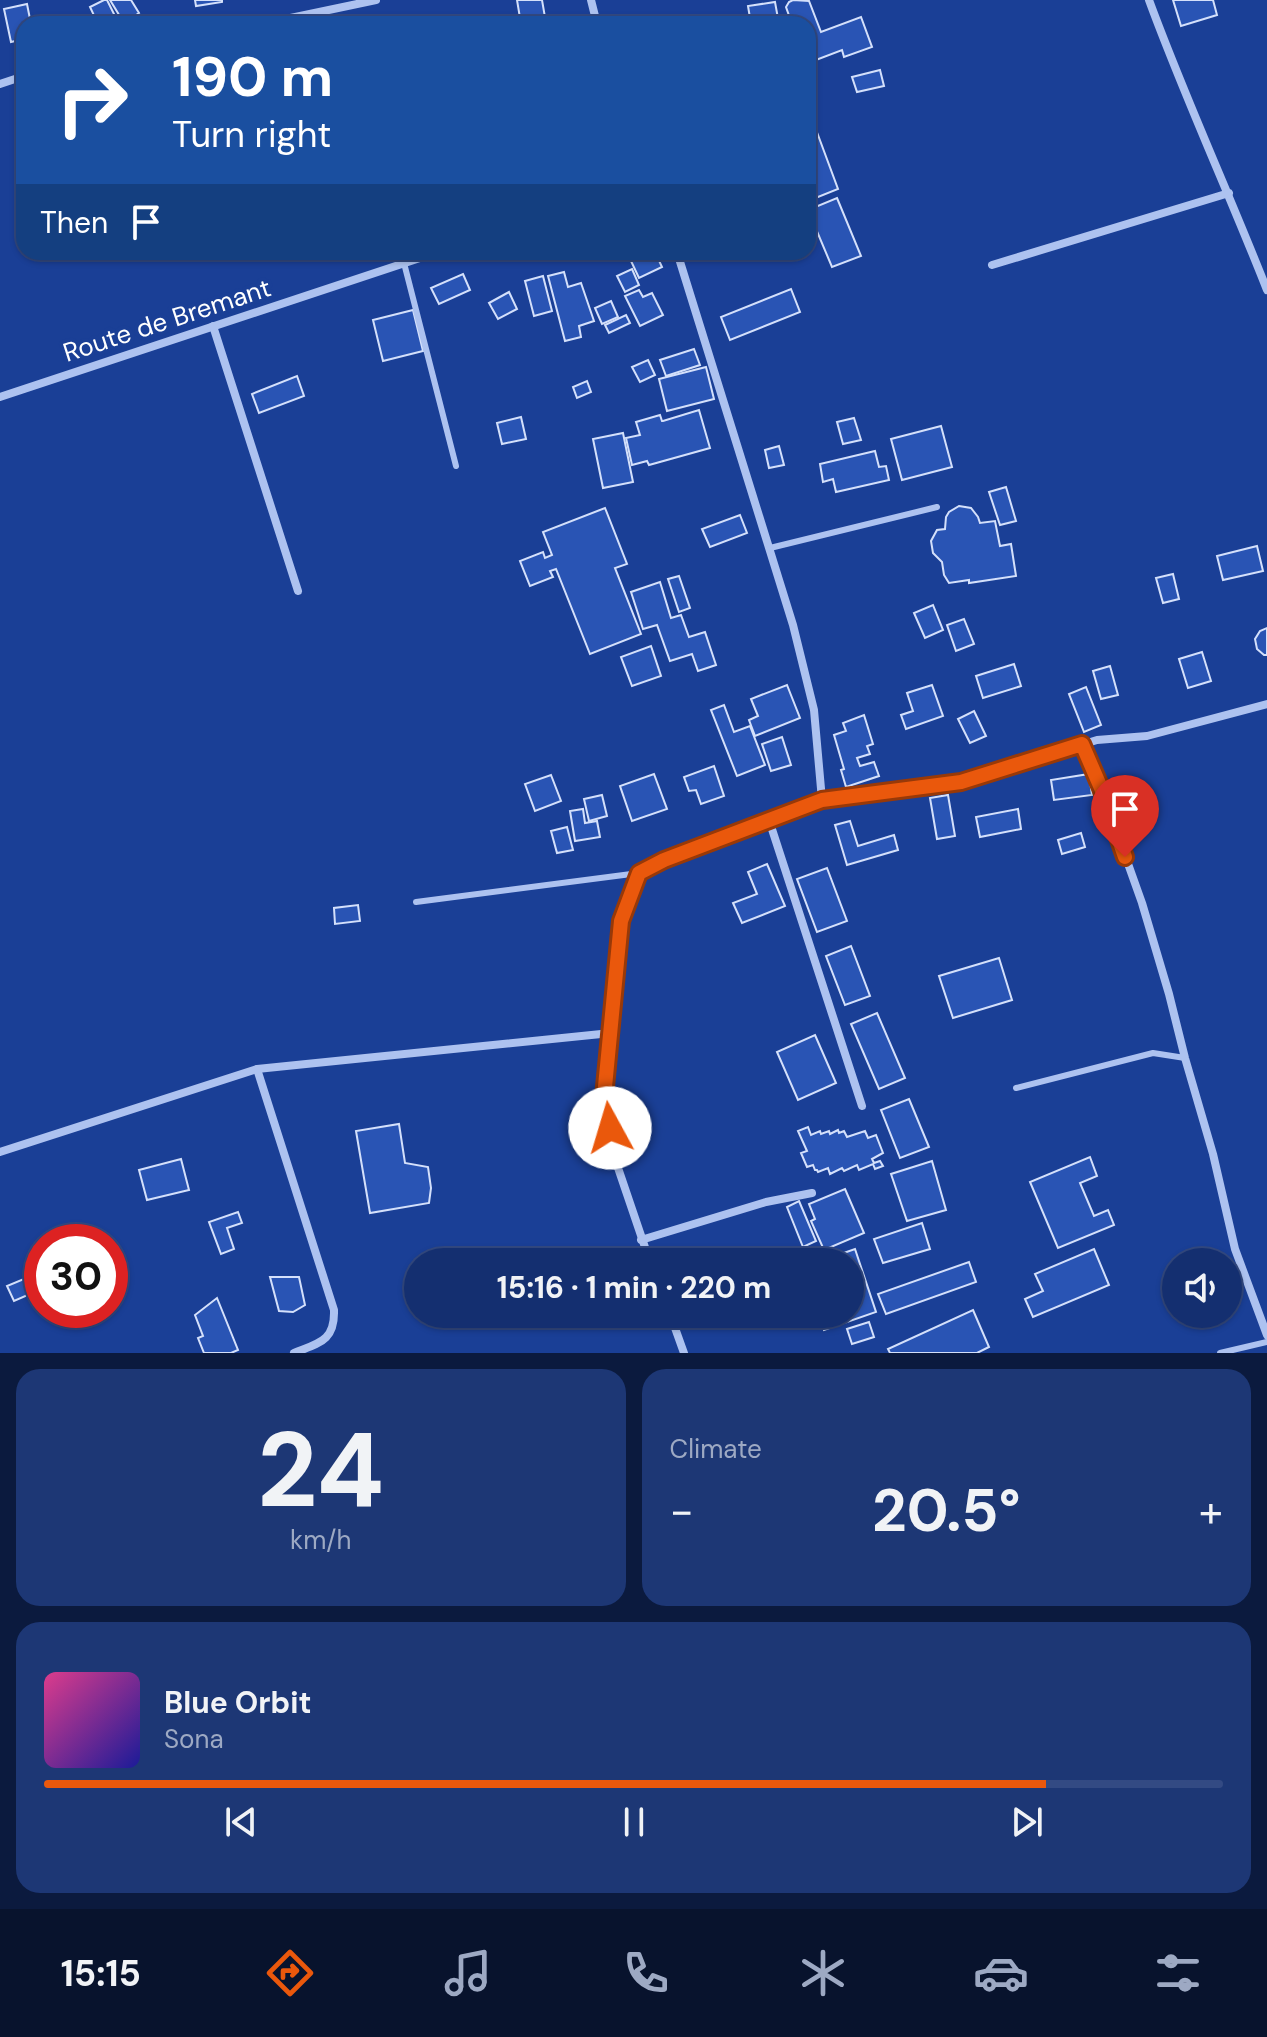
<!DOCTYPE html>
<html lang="en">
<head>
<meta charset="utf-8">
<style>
  body { margin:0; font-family:"DM Sans",sans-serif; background:#1d3775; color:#f1f3f6; height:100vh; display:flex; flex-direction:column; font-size:30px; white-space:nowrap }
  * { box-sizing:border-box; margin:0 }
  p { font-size:26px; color:#9da9c3 }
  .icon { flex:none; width:44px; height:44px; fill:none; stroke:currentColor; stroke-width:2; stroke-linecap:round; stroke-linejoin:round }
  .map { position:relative; height:1353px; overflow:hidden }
  .panel { display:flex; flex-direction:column; gap:16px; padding:16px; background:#0b1a3e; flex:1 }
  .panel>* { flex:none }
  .banner { position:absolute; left:16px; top:16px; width:800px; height:244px; border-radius:24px; box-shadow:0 2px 6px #0004,0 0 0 2px #334a83; background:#1a4fa0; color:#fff; overflow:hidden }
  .fabs { position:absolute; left:1162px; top:1248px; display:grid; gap:16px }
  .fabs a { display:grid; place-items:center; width:80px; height:80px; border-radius:50%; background:#142f70; box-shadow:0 2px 6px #0004,0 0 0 2px #334a83; font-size:40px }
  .speed { position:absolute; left:24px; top:1224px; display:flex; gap:16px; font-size:40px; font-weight:700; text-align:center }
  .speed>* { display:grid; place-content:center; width:104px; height:104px; border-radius:50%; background:#142f70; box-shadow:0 2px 6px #0004,0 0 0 2px #334a83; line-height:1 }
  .speed .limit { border:12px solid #d22; background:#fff; color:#111 }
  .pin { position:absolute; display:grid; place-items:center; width:68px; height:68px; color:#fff; margin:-82px -34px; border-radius:50% 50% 50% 0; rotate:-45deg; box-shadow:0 0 8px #0007 }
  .pin .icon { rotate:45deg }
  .me { position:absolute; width:88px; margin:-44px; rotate:354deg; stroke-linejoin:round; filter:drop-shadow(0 0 6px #0008) }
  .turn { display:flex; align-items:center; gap:28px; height:168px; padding:0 24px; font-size:36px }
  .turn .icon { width:104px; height:104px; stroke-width:2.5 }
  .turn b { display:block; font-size:56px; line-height:68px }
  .then { display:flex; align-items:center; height:76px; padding:0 24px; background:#0003; gap:16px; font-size:30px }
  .big { font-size:60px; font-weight:700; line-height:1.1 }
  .panel .widget { flex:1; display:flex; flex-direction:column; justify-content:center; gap:12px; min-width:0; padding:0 28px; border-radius:24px; background:#1d3775 }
  .panel .dial { align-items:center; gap:0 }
  .dial b { font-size:104px; line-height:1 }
  .song { display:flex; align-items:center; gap:24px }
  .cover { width:96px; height:96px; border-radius:12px; background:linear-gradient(135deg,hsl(330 70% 55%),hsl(240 70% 35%)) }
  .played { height:8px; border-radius:4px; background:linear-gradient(90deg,#ea580c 85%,#334a83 85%) }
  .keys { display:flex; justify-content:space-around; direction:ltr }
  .heat { display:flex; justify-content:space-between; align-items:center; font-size:44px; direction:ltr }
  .panel .tiles { flex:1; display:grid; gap:16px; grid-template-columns:1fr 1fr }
  .widget:last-child { grid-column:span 2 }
  .trip { position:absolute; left:404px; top:1248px; width:460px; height:80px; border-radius:40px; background:#142f70; box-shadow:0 2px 6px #0004,0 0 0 2px #334a83; font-weight:700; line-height:80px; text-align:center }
  .dock { display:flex; height:128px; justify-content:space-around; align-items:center; background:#08132d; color:#9da9c3 }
  .dock .icon { width:56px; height:56px }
  .dock .on { color:#ea580c }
  .dock b { font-size:36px; color:#f1f3f6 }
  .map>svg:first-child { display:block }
</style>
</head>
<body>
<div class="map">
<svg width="1267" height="1353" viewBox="0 0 1267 1353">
  <rect width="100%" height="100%" fill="#1a3f96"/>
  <g fill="#2954b4" stroke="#d4e0fb" stroke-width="2">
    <polygon points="104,0 107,0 119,24 98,24 90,7"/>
    <polygon points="110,0 131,0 139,13 124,23"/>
    <polygon points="195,0 222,0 222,2 196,6"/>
    <polygon points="517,0 542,0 546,23 521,24"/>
    <polygon points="793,0 809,1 821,32 861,17 872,47 844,57 842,50 808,63 808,24 792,24 786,7 789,2"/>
    <polygon points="1173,0 1213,0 1217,15 1181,26"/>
    <polygon points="775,2 779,24 751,24 748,6"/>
    <polygon points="27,4 31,24 24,24 24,39 11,42 4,9"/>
    <polygon points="880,70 884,86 857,92 852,77"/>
    <polygon points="808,108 838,189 808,201"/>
    <polygon points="837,198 861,256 832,267 808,210"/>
    <polygon points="651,252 655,252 662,267 639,278 631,261"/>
    <polygon points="632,269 639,285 625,292 617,276"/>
    <polygon points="564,272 568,287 581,283 594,321 579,326 581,337 565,341 548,276"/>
    <polygon points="463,274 470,290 439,304 431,288"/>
    <polygon points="543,276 552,311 534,316 525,281"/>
    <polygon points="791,289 800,312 730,340 721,317"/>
    <polygon points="639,290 643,297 652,293 663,315 640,326 625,296"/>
    <polygon points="509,292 517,309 498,319 489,303"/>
    <polygon points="611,301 618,317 602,324 595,308"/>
    <polygon points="413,310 423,351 383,361 373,320"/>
    <polygon points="626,315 630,323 609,333 605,325"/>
    <polygon points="694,349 700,365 666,376 660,360"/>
    <polygon points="648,360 655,375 640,382 632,367"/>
    <polygon points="706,367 714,399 667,411 659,379"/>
    <polygon points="297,376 304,396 259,413 252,394"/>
    <polygon points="587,381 591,392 577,398 573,387"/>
    <polygon points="699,410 710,448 649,465 647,461 632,465 626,438 640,435 636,422 660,415 662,421 663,421"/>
    <polygon points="521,417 526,439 502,444 497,423"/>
    <polygon points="854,418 861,440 843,444 837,422"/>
    <polygon points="941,426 952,467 902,480 891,439"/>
    <polygon points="623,433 633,482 603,488 593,439"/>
    <polygon points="779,446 784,465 769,468 765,450"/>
    <polygon points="875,451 879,467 886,466 889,480 836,492 833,479 823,482 820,464"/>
    <polygon points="1006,487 1016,521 1000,525 989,492"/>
    <polygon points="959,506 971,508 978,517 980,523 995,521 1000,546 1011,544 1016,576 969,583 969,580 949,583 944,575 942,562 933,553 931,541 937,530 945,529 946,517 949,512"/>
    <polygon points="605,508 627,564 615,568 641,634 590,654 556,569 550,571 553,577 530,586 520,561 543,552 545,558 552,555 543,532"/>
    <polygon points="740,515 747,533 710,547 702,529"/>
    <polygon points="1257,546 1263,571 1223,580 1217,556"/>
    <polygon points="1173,574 1179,599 1163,603 1156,578"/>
    <polygon points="679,576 690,608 679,612 668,579"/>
    <polygon points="660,582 671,618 681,615 689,637 705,632 716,665 698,671 692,654 670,661 657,625 643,629 631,592"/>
    <polygon points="933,605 943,630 925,638 914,613"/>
    <polygon points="964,619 974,644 956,651 947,625"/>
    <polygon points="1267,628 1267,655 1264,655 1257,649 1255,639 1260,631"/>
    <polygon points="651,646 661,676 632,686 621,657"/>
    <polygon points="1202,652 1211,681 1188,688 1179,659"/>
    <polygon points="1014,664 1021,686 983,698 976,676"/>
    <polygon points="1110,666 1118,695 1101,699 1093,671"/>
    <polygon points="787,685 800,718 755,736 749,720 758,716 751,699"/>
    <polygon points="932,685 943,716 906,729 901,715 913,711 907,693"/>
    <polygon points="1086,687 1101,725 1084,732 1069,694"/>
    <polygon points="724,705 734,732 750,726 765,765 737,776 711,710"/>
    <polygon points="974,711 986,736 970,743 958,719"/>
    <polygon points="864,715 873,744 867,746 870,754 857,758 860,766 874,762 879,776 846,787 841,770 844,769 834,735 846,731 843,723"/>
    <polygon points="782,737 791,765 771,771 762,744"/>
    <polygon points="714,766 724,796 701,804 696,790 689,791 684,777"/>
    <polygon points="654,774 667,809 632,821 620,786"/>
    <polygon points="1089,774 1092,795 1054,800 1051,780"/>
    <polygon points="551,775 561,801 535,811 525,784"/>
    <polygon points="602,795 607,816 589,821 584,799"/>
    <polygon points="948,795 955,836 937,839 930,798"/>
    <polygon points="583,809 585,823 597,821 600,837 575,841 570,811"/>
    <polygon points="1018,809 1021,829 980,837 976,817"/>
    <polygon points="850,821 858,846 894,835 898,850 847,865 835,825"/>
    <polygon points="567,827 573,850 557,853 551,831"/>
    <polygon points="1081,833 1085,847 1062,854 1058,840"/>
    <polygon points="767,864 785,906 742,923 733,903 757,894 748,872"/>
    <polygon points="827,868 847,921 817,932 797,879"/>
    <polygon points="358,905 360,921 335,924 334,908"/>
    <polygon points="851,946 870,996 845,1005 826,956"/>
    <polygon points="999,958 1012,1000 953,1018 939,976"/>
    <polygon points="877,1013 905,1078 879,1089 851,1024"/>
    <polygon points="815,1035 836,1083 798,1100 777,1052"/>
    <polygon points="909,1099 929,1147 900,1158 881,1110"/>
    <polygon points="399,1124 405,1163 428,1167 431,1188 429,1203 370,1213 356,1131"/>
    <polygon points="808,1127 811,1135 820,1131 821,1134 829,1131 830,1134 838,1130 839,1133 844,1131 847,1137 865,1131 868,1138 876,1135 883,1153 872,1159 874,1163 880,1161 883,1166 875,1169 873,1164 859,1170 857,1165 844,1171 842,1168 830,1174 828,1168 818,1172 817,1170 815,1170 813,1165 807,1167 801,1153 807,1151 798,1131"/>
    <polygon points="1090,1157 1097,1176 1080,1183 1094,1216 1108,1210 1114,1225 1058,1248 1030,1182"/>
    <polygon points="181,1159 189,1190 147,1200 139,1170"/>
    <polygon points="932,1161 946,1210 907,1221 891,1174"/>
    <polygon points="845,1189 864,1233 824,1250 811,1221 815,1219 809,1204"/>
    <polygon points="799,1201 816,1241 803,1247 787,1207"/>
    <polygon points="238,1212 242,1223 227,1228 234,1249 221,1254 209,1222"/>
    <polygon points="922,1223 930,1249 883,1263 874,1239"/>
    <polygon points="855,1249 876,1312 824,1330 818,1314 850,1314 850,1262 818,1262"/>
    <polygon points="1094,1249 1109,1285 1033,1317 1025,1299 1043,1291 1035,1274"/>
    <polygon points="969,1262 976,1282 886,1314 878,1294"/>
    <polygon points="31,1276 37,1291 14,1301 7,1286"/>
    <polygon points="270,1277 299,1277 305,1305 293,1312 279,1311"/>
    <polygon points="217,1298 238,1350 231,1353 204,1353 198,1338 203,1336 195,1315"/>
    <polygon points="973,1310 989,1347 977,1353 890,1353 888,1349"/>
    <polygon points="869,1322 874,1337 852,1344 847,1329"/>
  </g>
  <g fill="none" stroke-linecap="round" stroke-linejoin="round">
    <g stroke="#adc2f0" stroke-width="6">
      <polyline points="404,263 456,466"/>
      <polyline points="770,548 937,507"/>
      <polyline points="416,902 639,873"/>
      <polyline points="1016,1088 1153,1053 1185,1058"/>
      <polyline points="1220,1353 1267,1342"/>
    </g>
    <g stroke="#adc2f0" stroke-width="8">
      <polyline points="591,0 597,24"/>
      <path d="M1149,0C1185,98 1229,193 1267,290"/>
      <polyline points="262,24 376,0"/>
      <polyline points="0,84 24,76"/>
      <polyline points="677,252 793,625 814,710 822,800"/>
      <polyline points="992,265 1229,193"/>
      <polyline points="213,326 298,591"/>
      <polyline points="0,397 438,252"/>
      <polyline points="1082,744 1101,788 1142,903 1169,994 1185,1058 1213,1154 1235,1249 1267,1335"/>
      <polyline points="769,820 862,1106"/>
      <path d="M257,1069L334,1310C335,1341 319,1343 294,1353"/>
      <polyline points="0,1152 257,1069 611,1033"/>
      <polyline points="641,1240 766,1202 812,1193"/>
      <polyline points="650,1262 615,1159 604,1097 621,921 639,873 664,860 822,800 961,782 1097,740 1147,736 1267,704"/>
      <polyline points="670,1314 684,1353"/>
    </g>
  </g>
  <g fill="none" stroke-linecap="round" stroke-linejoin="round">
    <defs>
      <polyline id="route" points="610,1128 604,1097 621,921 639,873 664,860 822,800 961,782 1082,744 1101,788 1125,857"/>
    </defs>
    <use href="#route" stroke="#983908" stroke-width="20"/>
    <use href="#route" stroke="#ea580c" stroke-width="14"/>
  </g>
  <g text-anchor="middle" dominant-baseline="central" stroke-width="8" stroke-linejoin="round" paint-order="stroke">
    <g font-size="26" fill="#fff" stroke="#1a3f96">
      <text transform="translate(167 320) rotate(-18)">Route de Bremant</text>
    </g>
  </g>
</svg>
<div class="fabs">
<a><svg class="icon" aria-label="sound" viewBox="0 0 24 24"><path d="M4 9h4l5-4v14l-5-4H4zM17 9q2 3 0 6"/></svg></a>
</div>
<div class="speed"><div class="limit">30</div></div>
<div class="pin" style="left:1125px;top:857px;background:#d93025"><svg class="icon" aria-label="arrive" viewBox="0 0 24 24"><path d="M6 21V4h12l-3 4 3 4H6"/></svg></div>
<svg class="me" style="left:610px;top:1128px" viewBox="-20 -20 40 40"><circle r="19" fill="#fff"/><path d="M0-13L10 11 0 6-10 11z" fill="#ea580c"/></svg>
<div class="trip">15:16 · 1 min · 220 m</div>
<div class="banner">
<div class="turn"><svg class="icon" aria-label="right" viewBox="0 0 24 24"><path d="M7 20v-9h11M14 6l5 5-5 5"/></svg><div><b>190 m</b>Turn right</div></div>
<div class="then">Then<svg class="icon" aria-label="arrive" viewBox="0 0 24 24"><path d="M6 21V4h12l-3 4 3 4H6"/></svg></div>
</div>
</div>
<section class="panel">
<div class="tiles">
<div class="widget dial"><b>24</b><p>km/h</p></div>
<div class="widget"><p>Climate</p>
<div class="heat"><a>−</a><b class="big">20.5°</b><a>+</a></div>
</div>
<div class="widget">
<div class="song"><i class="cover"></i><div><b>Blue Orbit</b><p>Sona</p></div></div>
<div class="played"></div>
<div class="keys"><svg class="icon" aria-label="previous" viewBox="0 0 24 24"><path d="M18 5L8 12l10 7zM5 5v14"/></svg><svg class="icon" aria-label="pause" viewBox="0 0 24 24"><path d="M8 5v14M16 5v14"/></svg><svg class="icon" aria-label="next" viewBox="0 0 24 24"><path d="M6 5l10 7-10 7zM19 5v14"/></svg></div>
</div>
</div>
</section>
<nav class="dock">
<b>15:15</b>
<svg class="icon on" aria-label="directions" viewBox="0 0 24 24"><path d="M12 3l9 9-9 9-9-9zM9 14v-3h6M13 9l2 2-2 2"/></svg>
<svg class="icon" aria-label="music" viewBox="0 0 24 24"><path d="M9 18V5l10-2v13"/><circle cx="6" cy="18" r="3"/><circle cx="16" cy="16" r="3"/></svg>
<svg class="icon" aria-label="phone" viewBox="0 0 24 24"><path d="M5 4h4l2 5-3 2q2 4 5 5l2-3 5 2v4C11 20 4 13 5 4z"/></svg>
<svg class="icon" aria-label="climate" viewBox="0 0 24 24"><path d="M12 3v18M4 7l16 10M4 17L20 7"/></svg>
<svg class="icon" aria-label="car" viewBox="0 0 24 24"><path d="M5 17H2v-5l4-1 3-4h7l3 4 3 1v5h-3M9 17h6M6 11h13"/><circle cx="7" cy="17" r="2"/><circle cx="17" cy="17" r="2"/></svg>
<svg class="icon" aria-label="filters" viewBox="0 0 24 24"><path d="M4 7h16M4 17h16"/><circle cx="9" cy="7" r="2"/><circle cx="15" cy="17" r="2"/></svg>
</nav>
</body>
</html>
